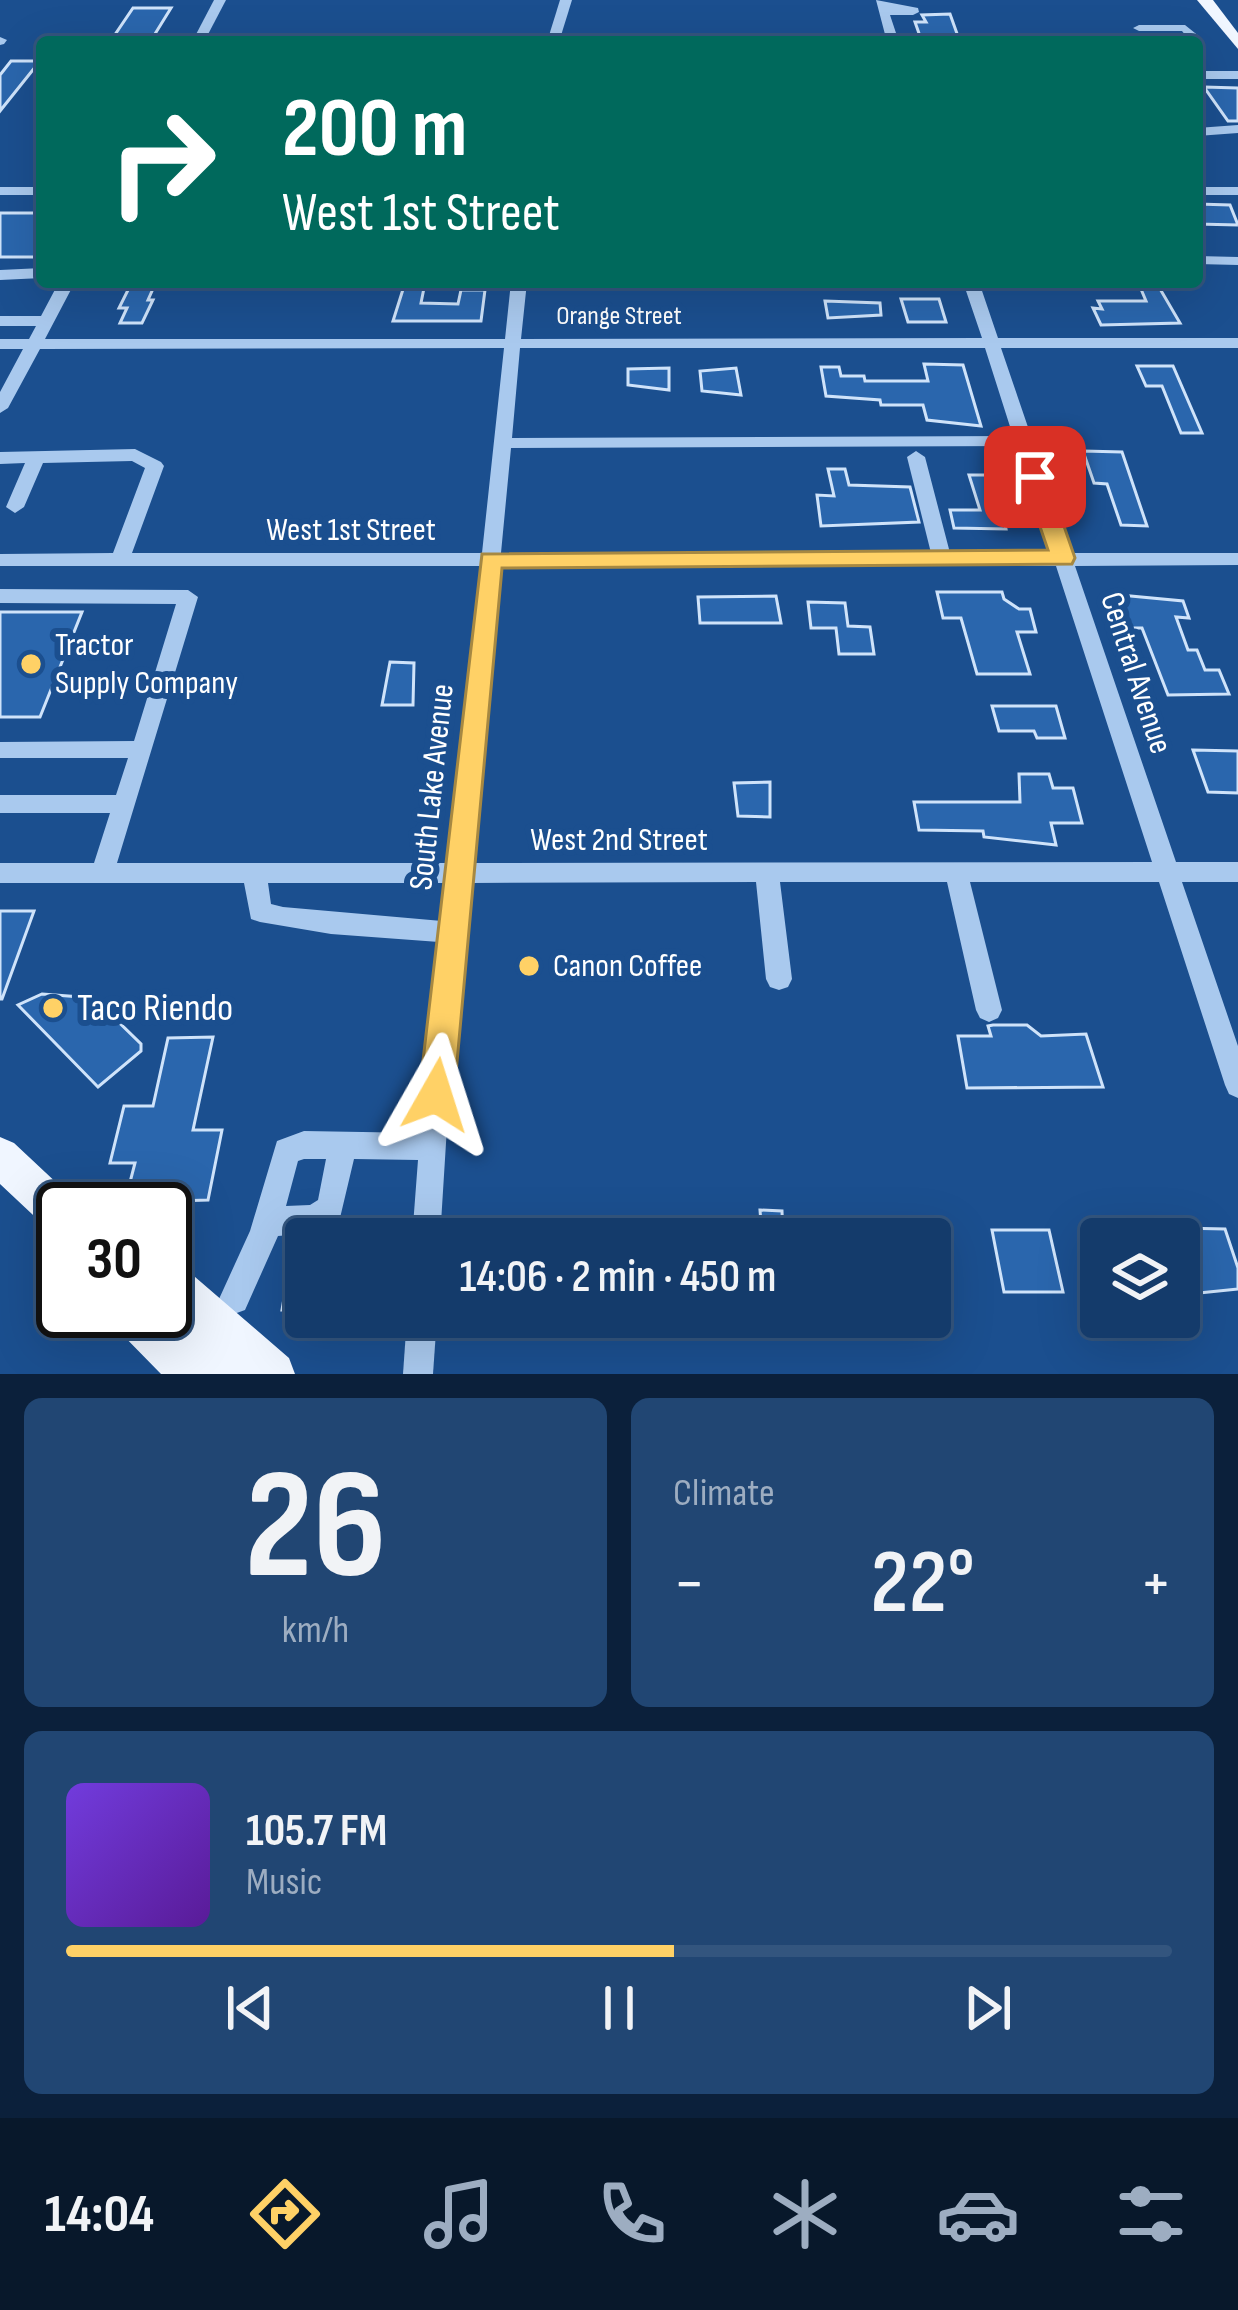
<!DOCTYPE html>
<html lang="en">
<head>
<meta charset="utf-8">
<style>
  body { margin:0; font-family:"Sofia Sans Condensed",sans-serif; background:#214673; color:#f1f3f6; height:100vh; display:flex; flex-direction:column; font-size:45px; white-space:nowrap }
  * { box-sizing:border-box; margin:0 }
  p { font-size:39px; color:#9dadc1 }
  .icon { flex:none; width:66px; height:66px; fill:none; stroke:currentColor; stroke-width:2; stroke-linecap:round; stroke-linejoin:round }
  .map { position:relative; height:1374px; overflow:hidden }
  .sheet { display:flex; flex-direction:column; gap:24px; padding:24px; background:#0b203b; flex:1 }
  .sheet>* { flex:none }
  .top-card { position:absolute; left:36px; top:36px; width:1167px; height:252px; border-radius:12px; box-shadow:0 12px 48px #0002,0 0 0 3px #33557e; background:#00695c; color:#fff; overflow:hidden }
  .buttons { position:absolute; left:1080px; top:1218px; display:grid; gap:24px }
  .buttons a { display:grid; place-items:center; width:120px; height:120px; border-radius:12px; background:#143b6b; box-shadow:0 12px 48px #0002,0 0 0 3px #33557e; font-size:60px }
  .speed { position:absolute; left:36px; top:1182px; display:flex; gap:24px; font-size:60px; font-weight:700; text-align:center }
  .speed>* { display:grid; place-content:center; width:156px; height:156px; border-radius:50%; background:#143b6b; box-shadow:0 12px 48px #0002,0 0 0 3px #33557e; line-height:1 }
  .speed .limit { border:6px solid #111; border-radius:18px; background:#fff; color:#111 }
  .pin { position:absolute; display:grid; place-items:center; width:102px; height:102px; color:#fff; margin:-51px; border-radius:24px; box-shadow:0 6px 18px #0006 }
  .me { position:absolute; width:132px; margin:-66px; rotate:6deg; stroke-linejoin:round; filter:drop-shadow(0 0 9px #0008) }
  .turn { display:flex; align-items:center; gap:42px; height:252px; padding:0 48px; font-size:54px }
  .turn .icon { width:156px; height:156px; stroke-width:2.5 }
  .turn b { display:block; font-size:84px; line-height:102px }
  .big { font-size:90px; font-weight:600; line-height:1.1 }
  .sheet .widget { flex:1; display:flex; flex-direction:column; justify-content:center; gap:18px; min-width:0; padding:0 42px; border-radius:18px; background:#214673 }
  .sheet .dial { align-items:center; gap:0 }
  .dial b { font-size:156px; line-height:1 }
  .song { display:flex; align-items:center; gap:36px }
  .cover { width:144px; height:144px; border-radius:18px; background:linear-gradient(135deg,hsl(260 70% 55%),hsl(270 70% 35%)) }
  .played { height:12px; border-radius:6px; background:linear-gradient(90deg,#ffd166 55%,#33557e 55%) }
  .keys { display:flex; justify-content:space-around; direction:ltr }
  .heat { display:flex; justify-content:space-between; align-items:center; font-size:66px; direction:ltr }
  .sheet .tiles { flex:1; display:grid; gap:24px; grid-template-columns:1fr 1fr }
  .widget:last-child { grid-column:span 2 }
  .trip { position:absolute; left:285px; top:1218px; width:666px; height:120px; border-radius:12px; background:#143b6b; box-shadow:0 12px 48px #0002,0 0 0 3px #33557e; font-weight:600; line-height:120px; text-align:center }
  .dock { display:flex; height:192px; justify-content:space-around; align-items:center; background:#08182b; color:#9dadc1 }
  .dock .icon { width:84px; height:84px }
  .dock .selected { color:#ffd166 }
  .dock b { font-size:54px; color:#f1f3f6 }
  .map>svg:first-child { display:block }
</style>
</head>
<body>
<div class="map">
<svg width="1238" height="1374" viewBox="0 0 1238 1374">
  <rect width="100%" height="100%" fill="#1b4f8f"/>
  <g fill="#2a66ad" stroke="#cfe3fa" stroke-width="3">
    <polygon points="133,8 171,8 150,42 110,42"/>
    <polygon points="950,14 960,42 922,42 915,22 926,22 922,15"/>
    <polygon points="11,61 40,61 0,111 0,75"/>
    <polygon points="1204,87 1238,88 1238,121 1228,121"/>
    <polygon points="1197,204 1230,205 1238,225 1197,224"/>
    <rect x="0" y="213" width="42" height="44"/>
    <polygon points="132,282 156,282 148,300 153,300 142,323 120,323 127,308 119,308"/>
    <polygon points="1138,282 1156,282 1180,323 1101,325 1093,308 1102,309 1098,301 1146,301"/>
    <polygon points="405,283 425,283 421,303 458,304 461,290 485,290 481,321 393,321"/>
    <polygon points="901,299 939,299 946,322 908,322"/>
    <polygon points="825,301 880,303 881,315 828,318"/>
    <polygon points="924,364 963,365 981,426 927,420 923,405 881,405 880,400 826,396 821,367 839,367 841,376 864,376 865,381 928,381"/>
    <polygon points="1137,366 1173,366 1202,433 1181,433 1162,386 1146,386"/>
    <polygon points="669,368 669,390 628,385 628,369"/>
    <polygon points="736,368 741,395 702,391 700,371"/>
    <polygon points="1083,451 1122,452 1147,526 1121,525 1107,484 1094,483"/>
    <polygon points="828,469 845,469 849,485 910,487 919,522 821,526 817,495 834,496"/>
    <polygon points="969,475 995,475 1006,529 954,528 950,510 980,510"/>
    <polygon points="937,592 1002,592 1004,599 1019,609 1030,609 1036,632 1017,632 1030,674 977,674 961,618 943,618"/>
    <polygon points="1120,595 1183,601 1189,618 1176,617 1188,650 1197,650 1205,670 1219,670 1229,694 1168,695 1142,628 1131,628"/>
    <polygon points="776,596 781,623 700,623 698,597"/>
    <polygon points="808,602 845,603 848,626 870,627 874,654 839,654 836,628 811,628"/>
    <polygon points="0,612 82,612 40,717 0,717"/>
    <polygon points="390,662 414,663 413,705 382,705"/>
    <polygon points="992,706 1056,706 1065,738 1037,738 1034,731 999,731"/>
    <polygon points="1193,750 1238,751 1238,793 1208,792"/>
    <polygon points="1019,774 1049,774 1053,788 1073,788 1082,823 1051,823 1056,845 984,837 983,831 919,830 914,802 1020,802"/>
    <polygon points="770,782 770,817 738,816 734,783"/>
    <polygon points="0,911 34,911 2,999 0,999"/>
    <polygon points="42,994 94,998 141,1044 141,1051 98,1087 18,1005"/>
    <polygon points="993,1025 1027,1025 1041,1036 1086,1034 1103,1087 967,1088 958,1036 991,1036 988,1026"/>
    <polygon points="213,1037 193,1130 222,1130 208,1200 176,1201 179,1185 129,1186 135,1163 110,1163 124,1106 153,1106 168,1038"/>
    <polygon points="760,1210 782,1211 783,1239 755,1239 754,1223 761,1223"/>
    <polygon points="1179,1228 1225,1229 1238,1268 1238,1289 1179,1295"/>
    <polygon points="992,1230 1049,1230 1063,1292 1004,1292"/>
    <polygon points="289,1269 306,1269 306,1310 282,1310"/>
  </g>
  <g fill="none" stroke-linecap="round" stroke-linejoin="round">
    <g fill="#a9c9ee" fill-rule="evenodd">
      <polygon points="214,0 226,0 204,42 192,42"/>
      <polygon points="560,0 572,0 559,42 547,42"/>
      <polygon points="876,0 918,8 919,12 913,15 890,15 899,42 887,42"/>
      <polygon points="1185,25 1200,37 1200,41 1143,42 1148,38 1186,36 1182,31 1139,31 1133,28 1139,25"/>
      <polygon points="0,37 7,40 4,44 0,45"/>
      <rect x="1197" y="71" width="41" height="8"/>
      <polygon points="1238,125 1238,133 1197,136 1197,128"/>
      <rect x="0" y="187" width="42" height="8"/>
      <rect x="1197" y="187" width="41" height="8"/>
      <polygon points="1197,256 1238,257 1238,265 1197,264"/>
      <polygon points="42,268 42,278 0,280 0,270"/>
      <path d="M59,282H75L45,339H505L511,282H527L521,339L982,338L963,282H979L998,338H1238V348H1001L1071,553H1238V565L1075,566L1176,862H1238V882H1182L1238,1046V1098L1229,1094L1225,1085L1159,882H970L1002,1010L998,1018L989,1022L980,1018L976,1010L947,882H780L792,979L788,987L779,990L770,987L766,979L756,882L470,883L449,1095L440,1239H412L418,1160L354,1159L340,1218L314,1233L278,1236L245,1310L234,1314L223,1310L219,1299L250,1231L277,1141L304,1131L420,1133L439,942L331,934L260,922L251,919L244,883H0V863H94L110,813H0V795H116L128,758H0V742L134,741L176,604L0,603V589L188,590L198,597L117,863H448L480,566H0V554L113,553L145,468L132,461L43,463L24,507L15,513L6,507L25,463L0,464V452L135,449L161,462L164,466L132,553H482L504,348L40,349L8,408L0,413V392L23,349H0V339H29L36,326H0V316H41ZM520,348H985L1013,436L512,438ZM1017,446L1051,553H950L925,457L916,451L907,457L931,553H501L511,448ZM500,566H1056L1152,862L471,863ZM268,883H446L442,921L283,907L271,904ZM304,1159H326L318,1200L310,1205L286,1206L298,1161Z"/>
      <polygon points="407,1317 437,1317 433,1374 403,1374"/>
    </g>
    <g fill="#f0f6ff" fill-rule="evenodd">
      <polygon points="1197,0 1213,0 1238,33 1238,49"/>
      <polygon points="0,1137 14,1143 77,1202 81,1209 63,1209 63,1236 49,1230 0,1184"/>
      <polygon points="165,1258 180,1264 289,1358 295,1374 161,1374 114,1326 108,1311 165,1311"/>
    </g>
  </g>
  <polygon fill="#ffd166" stroke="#a68842" stroke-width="3" points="1035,469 1047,477 1075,558 1072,564 502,568 454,1095 449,1106 436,1111 424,1106 419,1095 482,554 1048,550 1023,477"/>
  <g fill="#ffd166" stroke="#1b4f8f" stroke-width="4.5">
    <circle cx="31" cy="664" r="12"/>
    <circle cx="529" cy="966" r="12"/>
    <circle cx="53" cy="1008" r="12"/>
  </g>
  <g text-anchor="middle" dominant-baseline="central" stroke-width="12" stroke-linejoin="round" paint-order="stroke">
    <g font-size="27" fill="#fff" stroke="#1b4f8f">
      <text x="619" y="316">Orange Street</text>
    </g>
    <g font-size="33" fill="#fff" stroke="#1b4f8f">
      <text x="351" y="530">West 1st Street</text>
      <text transform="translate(1136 673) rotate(72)">Central Avenue</text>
      <text transform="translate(432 787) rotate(-84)">South Lake Avenue</text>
      <text x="619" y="840">West 2nd Street</text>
    </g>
    <g font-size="33" fill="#fff" stroke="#1b4f8f" text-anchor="start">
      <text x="55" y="645">Tractor<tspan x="55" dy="38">Supply Company</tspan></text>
      <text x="553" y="966">Canon Coffee</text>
    </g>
    <g font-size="39" fill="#fff" stroke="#1b4f8f" text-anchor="start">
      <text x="77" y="1008">Taco Riendo</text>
    </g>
  </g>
</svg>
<div class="buttons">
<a><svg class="icon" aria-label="layers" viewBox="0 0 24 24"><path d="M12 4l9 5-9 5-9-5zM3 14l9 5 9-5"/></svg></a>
</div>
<div class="speed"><div class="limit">30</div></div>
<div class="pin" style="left:1035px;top:477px;background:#d93025"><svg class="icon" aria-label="arrive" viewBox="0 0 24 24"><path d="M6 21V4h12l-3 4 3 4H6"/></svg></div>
<svg class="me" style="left:436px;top:1095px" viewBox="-20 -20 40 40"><path d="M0-17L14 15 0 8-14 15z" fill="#ffd166" stroke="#fff" stroke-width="4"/></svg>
<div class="trip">14:06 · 2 min · 450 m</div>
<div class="top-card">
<div class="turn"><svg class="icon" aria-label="right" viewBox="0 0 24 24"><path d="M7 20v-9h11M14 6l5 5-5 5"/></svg><div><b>200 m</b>West 1st Street</div></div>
</div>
</div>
<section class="sheet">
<div class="tiles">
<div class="widget dial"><b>26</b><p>km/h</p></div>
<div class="widget"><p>Climate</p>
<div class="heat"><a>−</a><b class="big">22°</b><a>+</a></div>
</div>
<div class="widget">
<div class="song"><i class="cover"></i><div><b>105.7 FM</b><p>Music</p></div></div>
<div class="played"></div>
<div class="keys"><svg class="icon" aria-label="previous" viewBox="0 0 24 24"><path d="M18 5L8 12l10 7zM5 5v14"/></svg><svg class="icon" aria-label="pause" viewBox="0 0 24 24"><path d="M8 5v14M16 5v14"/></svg><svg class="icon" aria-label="next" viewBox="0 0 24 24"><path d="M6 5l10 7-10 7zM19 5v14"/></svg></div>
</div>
</div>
</section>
<nav class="dock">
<b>14:04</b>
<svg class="icon selected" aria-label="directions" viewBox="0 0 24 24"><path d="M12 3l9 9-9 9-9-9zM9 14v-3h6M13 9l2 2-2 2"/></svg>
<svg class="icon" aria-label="music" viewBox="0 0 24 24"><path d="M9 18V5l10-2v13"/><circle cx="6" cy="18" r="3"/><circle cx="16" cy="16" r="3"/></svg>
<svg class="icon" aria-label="phone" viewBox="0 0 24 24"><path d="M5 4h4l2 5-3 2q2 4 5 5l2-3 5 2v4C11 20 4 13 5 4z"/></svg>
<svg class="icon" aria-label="climate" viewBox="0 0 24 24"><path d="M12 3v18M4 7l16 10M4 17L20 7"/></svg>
<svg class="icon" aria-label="car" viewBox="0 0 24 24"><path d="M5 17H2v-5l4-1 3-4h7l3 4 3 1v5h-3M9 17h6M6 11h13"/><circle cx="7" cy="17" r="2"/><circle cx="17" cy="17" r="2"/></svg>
<svg class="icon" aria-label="filters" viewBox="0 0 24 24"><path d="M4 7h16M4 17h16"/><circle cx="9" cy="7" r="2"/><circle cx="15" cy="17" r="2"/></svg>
</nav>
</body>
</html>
